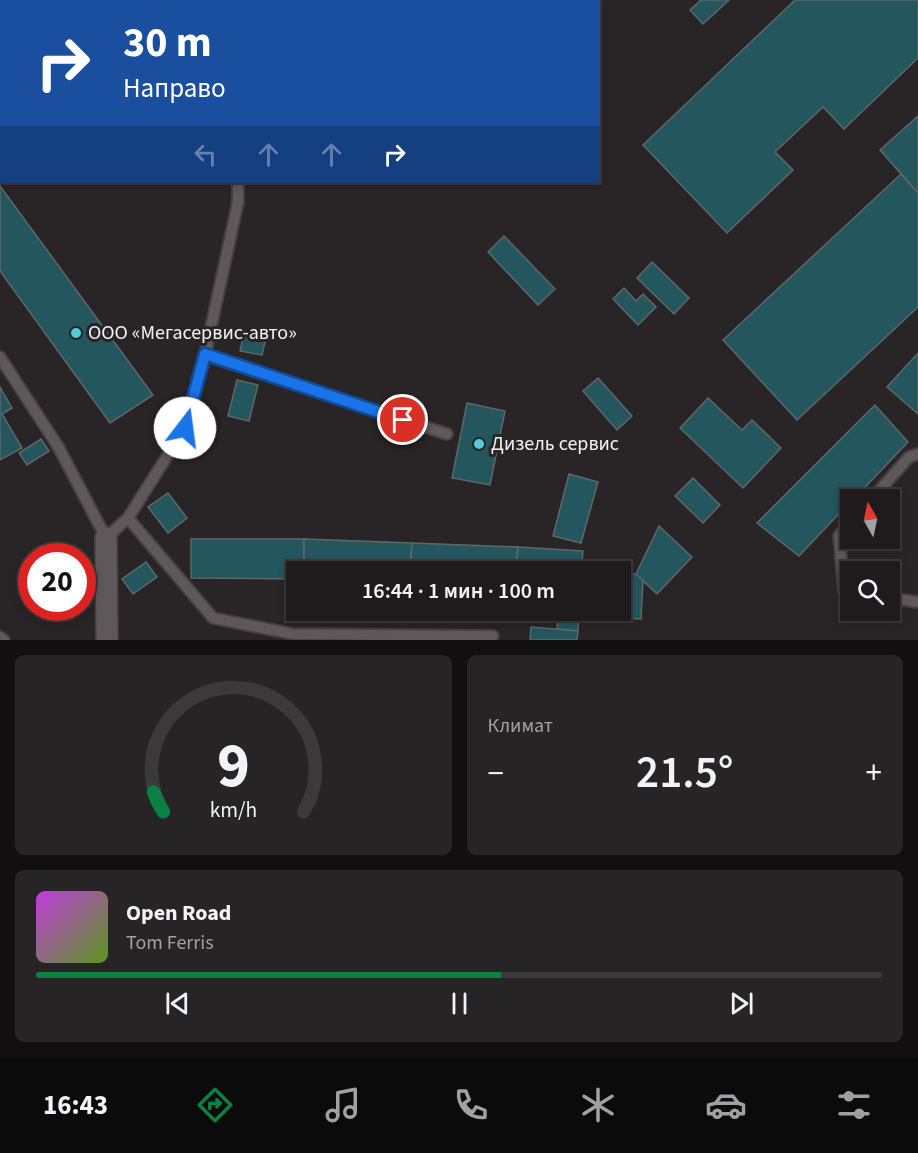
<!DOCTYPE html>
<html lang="ru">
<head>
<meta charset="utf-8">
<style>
  body { margin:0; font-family:"Source Sans 3",sans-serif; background:#272425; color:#f1f3f6; height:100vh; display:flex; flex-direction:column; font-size:22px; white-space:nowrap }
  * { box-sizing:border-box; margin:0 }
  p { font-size:20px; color:#a1a1a3 }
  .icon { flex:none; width:33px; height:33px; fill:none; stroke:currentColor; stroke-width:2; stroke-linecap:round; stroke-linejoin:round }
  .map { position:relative; height:640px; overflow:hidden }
  .sheet { display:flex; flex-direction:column; gap:15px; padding:15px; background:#110f0f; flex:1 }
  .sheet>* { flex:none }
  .banner { position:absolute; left:0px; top:0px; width:600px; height:183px; box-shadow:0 3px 9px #0003,0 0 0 2px #3c393b; background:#1a4fa0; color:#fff; overflow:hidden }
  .needle { width:39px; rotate:351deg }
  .tools { position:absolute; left:840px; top:489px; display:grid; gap:12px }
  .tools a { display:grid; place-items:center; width:60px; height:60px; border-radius:0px; background:#1f1b1c; box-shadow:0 3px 9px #0003,0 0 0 2px #3c393b; font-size:30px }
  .speed { position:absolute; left:18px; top:543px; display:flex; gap:12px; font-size:30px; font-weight:700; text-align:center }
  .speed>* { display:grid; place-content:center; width:78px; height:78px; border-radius:50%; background:#1f1b1c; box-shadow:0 3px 9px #0003,0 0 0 2px #3c393b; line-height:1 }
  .speed .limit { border:9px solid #d22; background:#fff; color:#111 }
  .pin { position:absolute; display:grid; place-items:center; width:51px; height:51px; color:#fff; margin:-26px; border:3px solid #fff; border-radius:50%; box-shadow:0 2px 6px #0007 }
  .me { position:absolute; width:66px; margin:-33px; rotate:15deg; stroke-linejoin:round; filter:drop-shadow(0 0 4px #0008) }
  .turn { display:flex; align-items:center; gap:21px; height:126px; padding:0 24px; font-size:27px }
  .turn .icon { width:78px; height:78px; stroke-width:2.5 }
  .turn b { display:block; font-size:42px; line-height:51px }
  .lanes { display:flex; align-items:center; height:57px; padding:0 24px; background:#0003; justify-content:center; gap:30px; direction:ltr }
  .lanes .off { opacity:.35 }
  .big { font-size:45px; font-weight:600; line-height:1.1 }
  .sheet .widget { flex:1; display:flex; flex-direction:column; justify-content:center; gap:9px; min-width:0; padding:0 21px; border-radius:9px; background:#272425 }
  .sheet .dial { align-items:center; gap:0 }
  .dial svg { height:156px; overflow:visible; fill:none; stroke:#3c393b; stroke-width:7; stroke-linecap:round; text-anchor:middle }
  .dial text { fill:#f1f3f6; stroke:none }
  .song { display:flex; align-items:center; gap:18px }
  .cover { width:72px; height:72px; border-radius:9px; background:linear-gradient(135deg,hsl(290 70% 55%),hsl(90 70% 35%)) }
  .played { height:6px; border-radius:3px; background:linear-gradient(90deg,#0b8043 55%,#3c393b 55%) }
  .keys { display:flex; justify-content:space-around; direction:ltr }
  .heat { display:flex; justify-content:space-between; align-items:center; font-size:33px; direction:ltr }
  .sheet .tiles { flex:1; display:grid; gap:15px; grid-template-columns:1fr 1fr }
  .widget:last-child { grid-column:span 2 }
  .trip { position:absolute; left:286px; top:561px; width:345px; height:60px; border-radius:0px; background:#1f1b1c; box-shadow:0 3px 9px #0003,0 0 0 2px #3c393b; font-weight:600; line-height:60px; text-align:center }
  .tabs { display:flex; height:96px; justify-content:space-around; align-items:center; background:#0c0b0b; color:#a1a1a3 }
  .tabs .icon { width:42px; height:42px }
  .tabs .active { color:#0b8043 }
  .tabs b { font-size:27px; color:#f1f3f6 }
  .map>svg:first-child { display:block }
</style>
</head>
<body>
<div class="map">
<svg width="918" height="640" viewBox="0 0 918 640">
  <rect width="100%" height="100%" fill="#292425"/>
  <g fill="#24565d" stroke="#606768" stroke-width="1.5">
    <polygon points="188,0 237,0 238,2 189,2"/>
    <polygon points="237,0 260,0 261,2 238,2"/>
    <polygon points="310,0 453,0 454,2 311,2"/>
    <polygon points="701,0 729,0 703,24 690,10"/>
    <polygon points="795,0 918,0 918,58 844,129 823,107 775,152 793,170 727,233 643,145"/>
    <polygon points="918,116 918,193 880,150"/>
    <polygon points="901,174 918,193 918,307 797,420 723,340"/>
    <polygon points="0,186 153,395 110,423 0,271"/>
    <polygon points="504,236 555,289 538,305 488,252"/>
    <polygon points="652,262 689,298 674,314 637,278"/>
    <polygon points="624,288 636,301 643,294 656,307 638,325 613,299"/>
    <polygon points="244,333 266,338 262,355 240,351"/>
    <polygon points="918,353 918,414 887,387"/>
    <polygon points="598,378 632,416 617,430 583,391"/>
    <polygon points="237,380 258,385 249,421 228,416"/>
    <polygon points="0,387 12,408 2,414 22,448 0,460"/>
    <polygon points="708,398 742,430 752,420 781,448 743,488 680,428"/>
    <polygon points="467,403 505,411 490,485 452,478"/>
    <polygon points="875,405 908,442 853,500 850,500 850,502 799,556 757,523"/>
    <polygon points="41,439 49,451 27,465 19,453"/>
    <polygon points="569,474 598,482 581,543 553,536"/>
    <polygon points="693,478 720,505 703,523 675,496"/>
    <polygon points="168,493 187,518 168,533 148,507"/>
    <polygon points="659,526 692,557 657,594 636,574"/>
    <polygon points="191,539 304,539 304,572 297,572 297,579 191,578"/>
    <polygon points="304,539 412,543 410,572 304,572"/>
    <polygon points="412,543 518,547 516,572 410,572"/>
    <polygon points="518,547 583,551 581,572 516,569"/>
    <polygon points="146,562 157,577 133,594 122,579"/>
    <polygon points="621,573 636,574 643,580 641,619 587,616 588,610 621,610"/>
    <polygon points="558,610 579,610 578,631 557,629"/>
    <polygon points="531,627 578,631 577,640 530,640"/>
  </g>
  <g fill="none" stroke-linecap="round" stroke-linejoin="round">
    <defs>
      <g id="lane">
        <polyline points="160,0 161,2"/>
        <polyline points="276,0 278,2"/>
        <polyline points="482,2 484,0"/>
        <polyline points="205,355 447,434"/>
        <polyline points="0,357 59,448 106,538 128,518 185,428 205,355 238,202 238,182"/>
        <polyline points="871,500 909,457 918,454"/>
        <polyline points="128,518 213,618 293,634 493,636"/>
        <polyline points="850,523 839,536 844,591 850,592"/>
        <polyline points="890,598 918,602"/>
        <polyline points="0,637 4,640"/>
      </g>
      <polyline id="street" points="106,538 107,640"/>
    </defs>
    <use href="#lane" stroke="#443f40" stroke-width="14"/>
    <use href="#street" stroke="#443f40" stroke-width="24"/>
    <use href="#lane" stroke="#5e585a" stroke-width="10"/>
    <use href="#street" stroke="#5e585a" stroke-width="21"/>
  </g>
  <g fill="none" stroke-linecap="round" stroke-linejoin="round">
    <defs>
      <polyline id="route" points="185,428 205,354 403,420"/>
    </defs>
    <use href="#route" stroke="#114b97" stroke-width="15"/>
    <use href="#route" stroke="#1a73e8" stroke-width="10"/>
  </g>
  <g fill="#53cbdb" stroke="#292425" stroke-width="2">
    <circle cx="76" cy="333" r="6"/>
    <circle cx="479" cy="444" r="6"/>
  </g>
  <g text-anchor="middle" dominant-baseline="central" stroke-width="6" stroke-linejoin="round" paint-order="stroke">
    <g font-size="20" fill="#f4f0f1" stroke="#292425" text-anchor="start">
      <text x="88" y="333">ООО «Мегасервис-авто»</text>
      <text x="491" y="444">Дизель сервис</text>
    </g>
  </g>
</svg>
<div class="tools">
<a><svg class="needle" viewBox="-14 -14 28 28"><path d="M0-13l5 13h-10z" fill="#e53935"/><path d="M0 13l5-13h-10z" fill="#a1a1a3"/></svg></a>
<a><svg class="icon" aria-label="search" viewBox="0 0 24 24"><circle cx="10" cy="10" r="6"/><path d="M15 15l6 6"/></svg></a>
</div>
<div class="speed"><div class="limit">20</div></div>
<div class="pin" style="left:403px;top:420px;background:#d93025"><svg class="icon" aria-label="arrive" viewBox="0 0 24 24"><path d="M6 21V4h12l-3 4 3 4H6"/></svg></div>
<svg class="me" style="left:185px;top:428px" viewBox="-20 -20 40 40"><circle r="19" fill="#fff"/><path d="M0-13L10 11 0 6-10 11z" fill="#1a73e8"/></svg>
<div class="trip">16:44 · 1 мин · 100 m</div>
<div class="banner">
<div class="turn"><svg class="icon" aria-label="right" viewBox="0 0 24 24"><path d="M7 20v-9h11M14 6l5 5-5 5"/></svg><div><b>30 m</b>Направо</div></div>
<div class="lanes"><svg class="icon off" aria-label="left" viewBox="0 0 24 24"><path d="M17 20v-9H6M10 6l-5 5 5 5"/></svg><svg class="icon off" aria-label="ahead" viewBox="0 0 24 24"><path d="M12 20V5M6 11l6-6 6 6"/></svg><svg class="icon off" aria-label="ahead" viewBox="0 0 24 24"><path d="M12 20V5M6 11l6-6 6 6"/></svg><svg class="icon" aria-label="right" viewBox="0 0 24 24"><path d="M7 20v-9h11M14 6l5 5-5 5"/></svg></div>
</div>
</div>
<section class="sheet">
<div class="tiles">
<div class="widget dial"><svg viewBox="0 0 100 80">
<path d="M14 69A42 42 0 1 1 86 69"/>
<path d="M14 69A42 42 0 0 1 9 59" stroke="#0b8043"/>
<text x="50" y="56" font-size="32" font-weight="700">9</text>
<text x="50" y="72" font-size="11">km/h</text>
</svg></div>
<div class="widget"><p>Климат</p>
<div class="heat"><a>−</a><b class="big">21.5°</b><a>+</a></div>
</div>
<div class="widget">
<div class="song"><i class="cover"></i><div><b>Open Road</b><p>Tom Ferris</p></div></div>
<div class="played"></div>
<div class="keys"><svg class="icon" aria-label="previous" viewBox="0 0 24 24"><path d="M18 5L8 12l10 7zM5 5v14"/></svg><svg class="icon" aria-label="pause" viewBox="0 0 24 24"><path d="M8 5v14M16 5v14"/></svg><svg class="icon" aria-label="next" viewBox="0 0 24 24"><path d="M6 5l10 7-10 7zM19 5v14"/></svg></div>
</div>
</div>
</section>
<nav class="tabs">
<b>16:43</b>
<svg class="icon active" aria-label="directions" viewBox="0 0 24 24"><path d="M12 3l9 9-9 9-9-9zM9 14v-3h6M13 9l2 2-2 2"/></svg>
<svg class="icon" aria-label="music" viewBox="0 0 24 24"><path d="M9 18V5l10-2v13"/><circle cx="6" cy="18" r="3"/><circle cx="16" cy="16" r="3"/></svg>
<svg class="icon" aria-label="phone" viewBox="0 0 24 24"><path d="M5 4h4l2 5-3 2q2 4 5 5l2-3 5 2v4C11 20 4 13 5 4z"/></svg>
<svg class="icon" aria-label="climate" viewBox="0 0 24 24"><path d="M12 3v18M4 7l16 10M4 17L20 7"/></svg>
<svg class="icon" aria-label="car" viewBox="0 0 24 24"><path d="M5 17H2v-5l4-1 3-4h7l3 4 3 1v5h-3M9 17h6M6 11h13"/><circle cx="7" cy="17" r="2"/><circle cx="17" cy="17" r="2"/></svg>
<svg class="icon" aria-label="filters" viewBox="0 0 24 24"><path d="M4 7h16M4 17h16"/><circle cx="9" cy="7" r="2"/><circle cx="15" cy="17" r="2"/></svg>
</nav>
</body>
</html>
